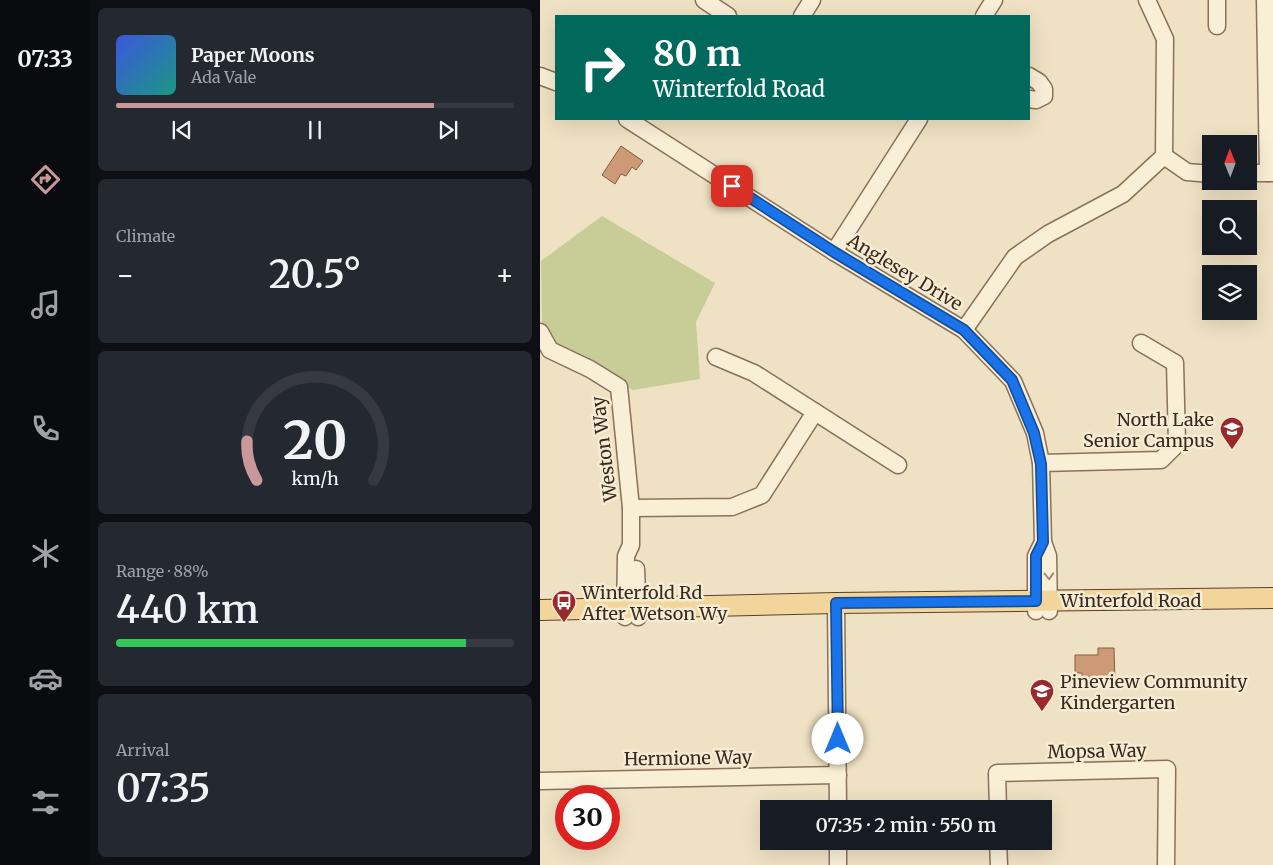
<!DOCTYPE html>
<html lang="en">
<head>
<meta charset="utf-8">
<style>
  body { margin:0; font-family:Merriweather,serif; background:#242831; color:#f1f3f6; height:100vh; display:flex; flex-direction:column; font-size:19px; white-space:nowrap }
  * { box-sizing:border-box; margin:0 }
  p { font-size:16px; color:#9ea1a6 }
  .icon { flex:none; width:28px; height:28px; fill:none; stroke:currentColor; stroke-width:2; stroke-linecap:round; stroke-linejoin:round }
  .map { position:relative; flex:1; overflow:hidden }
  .side { display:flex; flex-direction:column; gap:8px; padding:8px; background:#0d0f14; width:450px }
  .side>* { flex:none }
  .banner { position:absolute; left:15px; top:15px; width:475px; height:105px; border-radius:0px; box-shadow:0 5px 20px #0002; background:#00695c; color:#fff; overflow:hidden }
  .needle { width:32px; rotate:359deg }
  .buttons { position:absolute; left:662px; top:135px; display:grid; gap:10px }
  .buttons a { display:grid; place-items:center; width:55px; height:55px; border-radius:0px; background:#171b24; box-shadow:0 5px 20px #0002; font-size:25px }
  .speed { position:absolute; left:15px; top:785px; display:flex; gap:10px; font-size:25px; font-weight:700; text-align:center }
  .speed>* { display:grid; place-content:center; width:65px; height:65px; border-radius:50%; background:#171b24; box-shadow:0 5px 20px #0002; line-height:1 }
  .speed .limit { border:8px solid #d22; background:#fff; color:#111 }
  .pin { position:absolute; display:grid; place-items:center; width:42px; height:42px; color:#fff; margin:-21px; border-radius:10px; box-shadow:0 2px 8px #0006 }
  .me { position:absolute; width:55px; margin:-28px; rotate:0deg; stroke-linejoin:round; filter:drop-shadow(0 0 4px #0008) }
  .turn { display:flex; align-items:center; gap:18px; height:105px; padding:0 15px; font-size:22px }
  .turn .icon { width:65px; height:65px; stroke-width:2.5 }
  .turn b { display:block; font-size:35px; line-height:42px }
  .big { font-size:38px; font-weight:600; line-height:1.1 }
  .side .card { flex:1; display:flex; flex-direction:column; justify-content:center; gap:8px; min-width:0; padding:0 18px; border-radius:8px; background:#242831 }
  .side .dial { align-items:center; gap:0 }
  .dial svg { height:130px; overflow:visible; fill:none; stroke:#363941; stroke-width:7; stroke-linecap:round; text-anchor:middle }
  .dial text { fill:#f1f3f6; stroke:none }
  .song { display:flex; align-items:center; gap:15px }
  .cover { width:60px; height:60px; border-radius:8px; background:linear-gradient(135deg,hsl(230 70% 55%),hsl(170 70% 35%)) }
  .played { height:5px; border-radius:2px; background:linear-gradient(90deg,#c9989b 80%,#363941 80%) }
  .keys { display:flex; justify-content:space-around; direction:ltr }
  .heat { display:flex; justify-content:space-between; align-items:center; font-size:28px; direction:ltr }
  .charge { height:8px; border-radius:4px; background:linear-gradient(90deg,#34c759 88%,#363941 0) }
  .trip { position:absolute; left:220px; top:800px; width:292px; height:50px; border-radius:0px; background:#171b24; box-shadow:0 5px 20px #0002; font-weight:600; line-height:50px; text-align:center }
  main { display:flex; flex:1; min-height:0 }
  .menu { display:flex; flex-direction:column; width:90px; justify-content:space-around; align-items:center; background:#090b0e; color:#9ea1a6 }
  .menu .icon { width:35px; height:35px }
  .menu .active { color:#c9989b }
  .menu b { font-size:22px; color:#f1f3f6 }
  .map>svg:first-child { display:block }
</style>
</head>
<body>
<main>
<nav class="menu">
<b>07:33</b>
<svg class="icon active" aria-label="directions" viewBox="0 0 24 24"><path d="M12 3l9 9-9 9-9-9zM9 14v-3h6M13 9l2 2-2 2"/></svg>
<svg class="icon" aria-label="music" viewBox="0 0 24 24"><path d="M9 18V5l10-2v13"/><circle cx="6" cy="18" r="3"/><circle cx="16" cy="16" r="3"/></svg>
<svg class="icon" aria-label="phone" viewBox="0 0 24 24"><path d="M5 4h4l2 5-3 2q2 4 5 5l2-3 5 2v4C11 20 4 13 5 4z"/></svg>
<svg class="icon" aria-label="climate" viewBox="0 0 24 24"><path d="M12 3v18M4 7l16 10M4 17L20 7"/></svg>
<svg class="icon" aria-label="car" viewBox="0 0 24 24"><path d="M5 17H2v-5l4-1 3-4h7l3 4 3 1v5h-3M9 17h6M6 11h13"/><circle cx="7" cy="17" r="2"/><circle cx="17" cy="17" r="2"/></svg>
<svg class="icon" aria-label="filters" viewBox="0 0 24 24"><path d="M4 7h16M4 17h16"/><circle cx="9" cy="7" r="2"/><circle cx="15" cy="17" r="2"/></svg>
</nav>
<section class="side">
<div class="card">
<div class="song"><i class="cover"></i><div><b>Paper Moons</b><p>Ada Vale</p></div></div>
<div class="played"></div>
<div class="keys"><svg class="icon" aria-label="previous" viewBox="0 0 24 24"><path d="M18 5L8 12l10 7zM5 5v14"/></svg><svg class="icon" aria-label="pause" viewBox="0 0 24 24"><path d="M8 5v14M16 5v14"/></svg><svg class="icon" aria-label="next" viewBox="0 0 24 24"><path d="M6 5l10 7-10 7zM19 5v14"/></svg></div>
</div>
<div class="card"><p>Climate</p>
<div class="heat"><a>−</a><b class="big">20.5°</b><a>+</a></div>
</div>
<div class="card dial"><svg viewBox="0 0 100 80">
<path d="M14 69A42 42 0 1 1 86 69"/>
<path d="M14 69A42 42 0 0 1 8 45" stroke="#c9989b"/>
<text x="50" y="56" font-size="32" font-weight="700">20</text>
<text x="50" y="72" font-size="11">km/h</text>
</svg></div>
<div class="card"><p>Range · 88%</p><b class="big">440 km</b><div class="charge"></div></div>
<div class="card"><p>Arrival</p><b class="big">07:35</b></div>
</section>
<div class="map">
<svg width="733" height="865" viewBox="0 0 733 865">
  <rect width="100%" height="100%" fill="#efe1c3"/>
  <polygon fill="#c8cd97" points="62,216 175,283 156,322 160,379 93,390 16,346 2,324 1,261"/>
  <g fill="#cd9a78" stroke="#895a3f">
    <polygon points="81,146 103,161 96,170 92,167 86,176 81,174 75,184 62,175"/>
    <polygon points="558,648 574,648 575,683 542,684 542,673 535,673 535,655 558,655"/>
  </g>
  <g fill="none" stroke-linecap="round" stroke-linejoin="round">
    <defs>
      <g id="minor">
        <polyline points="164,0 188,16"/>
        <polyline points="677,0 677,26"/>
        <polyline points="725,0 728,173"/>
        <polyline points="262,16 272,0"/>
        <polyline points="444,16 454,0"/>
        <polyline points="0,76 16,82"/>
        <polyline points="489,76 499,82 504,89 504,96 496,100 489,99"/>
        <polyline points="87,119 294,252 424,330 473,381 495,433 501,463 503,542 508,556 509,611"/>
        <polyline points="624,156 647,172 671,174"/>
        <polyline points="709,173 733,173"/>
        <polyline points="294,252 379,119"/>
        <polyline points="424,330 475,257 508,234 583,194 624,156 625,39 607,0"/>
        <polyline points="0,332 10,350 50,369 79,387 91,508 91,545 86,556 85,617"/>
        <polyline points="176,357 214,373 358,465"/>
        <polyline points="501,463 621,460 637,444 635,363 601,343"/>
        <polyline points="91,508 192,507 222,495 275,412"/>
        <polyline points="96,569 98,617"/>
        <polyline points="296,603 298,809"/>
        <polyline points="496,611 496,556 503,542"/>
        <polyline points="0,781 298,775"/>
        <polyline points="458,809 457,773 627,769 626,865"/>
        <polyline points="298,841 298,865"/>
        <polyline points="458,841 459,865"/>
      </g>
      <polyline id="major" points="0,610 296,603 733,598"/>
    </defs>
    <use href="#minor" stroke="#89725a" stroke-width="19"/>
    <use href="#major" stroke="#57402e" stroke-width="22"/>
    <use href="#minor" stroke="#f9eed6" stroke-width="16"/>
    <use href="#major" stroke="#f2d59a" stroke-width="20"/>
  </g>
  <defs><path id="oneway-chevron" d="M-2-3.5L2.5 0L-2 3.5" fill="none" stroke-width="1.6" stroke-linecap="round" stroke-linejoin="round" transform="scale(1.25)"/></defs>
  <use stroke="#998c7a" href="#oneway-chevron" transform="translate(509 576) rotate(88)"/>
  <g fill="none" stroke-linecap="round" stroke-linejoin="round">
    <defs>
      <polyline id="route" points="192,186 294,252 424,330 472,380 494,433 501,464 503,542 496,556 496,601 296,603 298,739"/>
    </defs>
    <use href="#route" stroke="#114b97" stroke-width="12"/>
    <use href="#route" stroke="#1a73e8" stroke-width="9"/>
  </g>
  <defs>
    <symbol id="school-pin" viewBox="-11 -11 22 30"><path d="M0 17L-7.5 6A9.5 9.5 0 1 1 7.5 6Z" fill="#99292c" stroke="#f6ebd3"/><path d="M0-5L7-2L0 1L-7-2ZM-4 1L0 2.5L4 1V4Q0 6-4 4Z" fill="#fff"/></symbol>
    <symbol id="bus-pin" viewBox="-11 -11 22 30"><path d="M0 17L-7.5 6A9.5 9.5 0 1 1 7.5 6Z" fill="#99292c" stroke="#f6ebd3"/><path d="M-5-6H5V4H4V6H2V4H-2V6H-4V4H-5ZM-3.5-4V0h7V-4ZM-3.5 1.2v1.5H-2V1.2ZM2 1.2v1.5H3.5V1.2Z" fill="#fff"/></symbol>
  </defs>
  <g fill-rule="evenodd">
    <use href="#school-pin" x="678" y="415" width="28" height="38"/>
    <use href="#bus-pin" x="10" y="588" width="28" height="38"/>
    <use href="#school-pin" x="488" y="677" width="28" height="38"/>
  </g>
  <g text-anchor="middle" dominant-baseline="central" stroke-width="5" stroke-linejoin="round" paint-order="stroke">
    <g font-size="18" fill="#392a1e" stroke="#f6ebd3">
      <text transform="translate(365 272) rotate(31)">Anglesey Drive</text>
      <text transform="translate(64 449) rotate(-97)">Weston Way</text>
      <text x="591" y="600">Winterfold Road</text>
      <text transform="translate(557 751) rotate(-1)">Mopsa Way</text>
      <text transform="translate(148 758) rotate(-1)">Hermione Way</text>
    </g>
    <g font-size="18" fill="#392a1e" stroke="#f6ebd3" text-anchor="start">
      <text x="674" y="419" text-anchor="end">North Lake<tspan x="674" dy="21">Senior Campus</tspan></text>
      <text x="42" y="592">Winterfold Rd<tspan x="42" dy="21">After Wetson Wy</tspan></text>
      <text x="520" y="681">Pineview Community<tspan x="520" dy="21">Kindergarten</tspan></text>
    </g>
  </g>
</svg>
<div class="buttons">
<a><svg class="needle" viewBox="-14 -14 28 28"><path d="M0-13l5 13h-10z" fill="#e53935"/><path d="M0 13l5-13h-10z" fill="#9ea1a6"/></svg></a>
<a><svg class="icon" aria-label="search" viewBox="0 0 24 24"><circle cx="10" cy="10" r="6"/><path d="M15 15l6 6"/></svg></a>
<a><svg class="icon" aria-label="layers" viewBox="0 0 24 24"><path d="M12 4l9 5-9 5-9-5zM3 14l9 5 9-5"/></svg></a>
</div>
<div class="speed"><div class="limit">30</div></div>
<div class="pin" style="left:192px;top:186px;background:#d93025"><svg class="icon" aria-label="arrive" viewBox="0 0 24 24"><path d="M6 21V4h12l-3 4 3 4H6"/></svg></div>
<svg class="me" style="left:298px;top:739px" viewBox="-20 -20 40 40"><circle r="19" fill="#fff"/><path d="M0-13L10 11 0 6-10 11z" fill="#1a73e8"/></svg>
<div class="trip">07:35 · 2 min · 550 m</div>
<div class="banner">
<div class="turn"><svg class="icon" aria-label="right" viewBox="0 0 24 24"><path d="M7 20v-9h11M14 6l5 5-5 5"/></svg><div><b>80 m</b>Winterfold Road</div></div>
</div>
</div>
</main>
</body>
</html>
